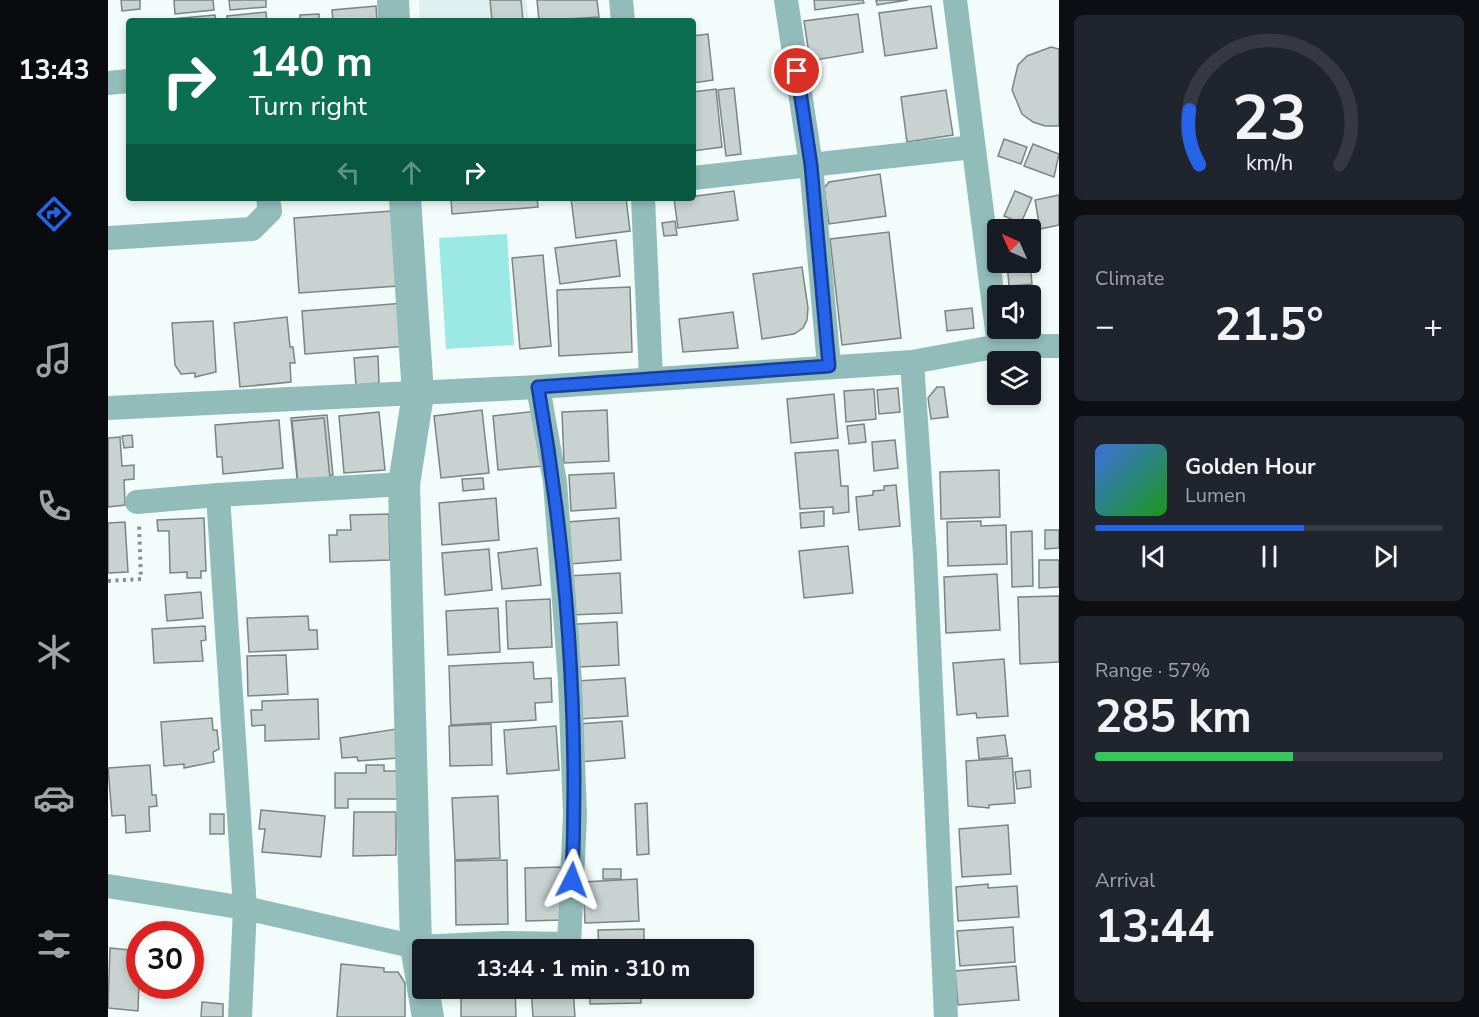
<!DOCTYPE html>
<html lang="en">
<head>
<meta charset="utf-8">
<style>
  body { margin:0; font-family:"Nunito Sans",sans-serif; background:#20242c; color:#f1f3f6; height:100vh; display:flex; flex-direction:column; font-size:22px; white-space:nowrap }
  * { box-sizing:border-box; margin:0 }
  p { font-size:20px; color:#9ea1a6 }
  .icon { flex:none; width:33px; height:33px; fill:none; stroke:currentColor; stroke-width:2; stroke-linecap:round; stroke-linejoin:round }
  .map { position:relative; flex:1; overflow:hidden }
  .panel { display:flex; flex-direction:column; gap:15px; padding:15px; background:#0d0f14; width:420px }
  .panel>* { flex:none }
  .top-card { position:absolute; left:18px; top:18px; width:570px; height:183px; border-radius:6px; box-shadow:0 3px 9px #0003; background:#0b6e4f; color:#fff; overflow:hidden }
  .needle { width:39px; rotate:315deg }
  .controls { position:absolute; left:879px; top:219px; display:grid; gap:12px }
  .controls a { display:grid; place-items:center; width:54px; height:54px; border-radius:6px; background:#171b24; box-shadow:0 3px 9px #0003; font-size:30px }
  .speed { position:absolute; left:18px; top:921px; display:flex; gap:12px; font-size:30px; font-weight:700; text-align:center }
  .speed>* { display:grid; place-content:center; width:78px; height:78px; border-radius:50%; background:#171b24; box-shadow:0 3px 9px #0003; line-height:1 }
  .speed .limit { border:9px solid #d22; background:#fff; color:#111 }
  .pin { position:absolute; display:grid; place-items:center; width:51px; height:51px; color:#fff; margin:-26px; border:3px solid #fff; border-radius:50%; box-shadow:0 2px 6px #0007 }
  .me { position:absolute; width:66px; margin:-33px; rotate:3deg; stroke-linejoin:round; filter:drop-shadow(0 0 4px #0008) }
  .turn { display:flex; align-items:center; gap:21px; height:126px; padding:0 24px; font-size:27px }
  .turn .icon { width:78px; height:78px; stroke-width:2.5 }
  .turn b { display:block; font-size:42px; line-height:51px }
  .lanes { display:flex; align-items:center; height:57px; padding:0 24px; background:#0003; justify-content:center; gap:30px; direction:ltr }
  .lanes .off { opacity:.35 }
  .big { font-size:45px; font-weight:700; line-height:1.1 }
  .panel .card { flex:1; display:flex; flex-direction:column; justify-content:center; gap:9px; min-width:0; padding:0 21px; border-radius:9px; background:#20242c }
  .panel .dial { align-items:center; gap:0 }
  .dial svg { height:156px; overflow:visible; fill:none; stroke:#363941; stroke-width:7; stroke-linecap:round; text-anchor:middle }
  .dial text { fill:#f1f3f6; stroke:none }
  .song { display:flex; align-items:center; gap:18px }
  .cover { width:72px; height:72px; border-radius:9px; background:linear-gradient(135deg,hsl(220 70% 55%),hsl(120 70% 35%)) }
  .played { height:6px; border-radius:3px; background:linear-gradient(90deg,#2563eb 60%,#363941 60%) }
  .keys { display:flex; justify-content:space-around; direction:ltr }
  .heat { display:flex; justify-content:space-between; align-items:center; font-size:33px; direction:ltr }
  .charge { height:9px; border-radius:4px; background:linear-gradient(90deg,#34c759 57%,#363941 0) }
  .trip { position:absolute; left:304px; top:939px; width:342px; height:60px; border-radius:6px; background:#171b24; box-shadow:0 3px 9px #0003; font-weight:700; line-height:60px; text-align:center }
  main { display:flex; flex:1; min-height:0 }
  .tab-bar { display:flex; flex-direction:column; width:108px; justify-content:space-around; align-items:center; background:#090b0e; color:#9ea1a6 }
  .tab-bar .icon { width:42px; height:42px }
  .tab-bar .active { color:#2563eb }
  .tab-bar b { font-size:27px; color:#f1f3f6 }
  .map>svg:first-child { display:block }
</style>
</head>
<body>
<main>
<nav class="tab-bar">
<b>13:43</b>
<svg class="icon active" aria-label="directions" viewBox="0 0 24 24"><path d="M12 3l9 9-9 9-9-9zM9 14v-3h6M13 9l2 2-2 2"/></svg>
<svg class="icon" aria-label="music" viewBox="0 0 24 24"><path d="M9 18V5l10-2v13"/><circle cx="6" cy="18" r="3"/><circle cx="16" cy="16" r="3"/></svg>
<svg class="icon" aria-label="phone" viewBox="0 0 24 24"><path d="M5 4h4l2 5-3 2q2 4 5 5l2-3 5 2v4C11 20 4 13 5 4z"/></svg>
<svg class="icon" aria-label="climate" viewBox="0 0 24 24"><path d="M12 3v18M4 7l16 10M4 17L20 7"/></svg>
<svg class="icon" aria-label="car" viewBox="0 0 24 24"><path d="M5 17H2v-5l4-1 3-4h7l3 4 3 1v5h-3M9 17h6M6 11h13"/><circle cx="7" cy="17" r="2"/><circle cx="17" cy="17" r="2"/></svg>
<svg class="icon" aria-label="filters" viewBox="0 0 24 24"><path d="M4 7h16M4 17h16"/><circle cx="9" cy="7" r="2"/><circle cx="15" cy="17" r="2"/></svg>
</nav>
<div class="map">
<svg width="951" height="1017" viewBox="0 0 951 1017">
  <rect width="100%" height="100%" fill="#f1fcfb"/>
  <polygon fill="#ddf2f0" points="311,0 418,0 421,21 312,21"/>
  <polygon fill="#9ae9e5" points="399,234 406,345 338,349 331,238"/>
  <g fill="#c7d2d1" stroke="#7a8584" stroke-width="1.5">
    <polygon points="13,0 32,0 32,9 14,11"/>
    <polygon points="66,0 105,0 106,10 67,14"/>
    <polygon points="121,0 158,0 158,7 122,10"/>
    <polygon points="382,0 413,0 415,21 384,21"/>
    <polygon points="429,0 489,0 491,17 431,21"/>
    <polygon points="706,0 755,0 756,3 707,10"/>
    <polygon points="768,0 800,0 769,5"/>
    <polygon points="268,6 269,21 225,21 224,10"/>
    <polygon points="823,6 829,48 777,56 771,13"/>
    <polygon points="158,12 159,21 119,21 119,16"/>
    <polygon points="211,14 211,21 192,21 192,15"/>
    <polygon points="750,14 755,52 702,61 696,21"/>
    <polygon points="107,15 108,21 63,21 63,19"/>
    <polygon points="600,34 605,80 585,83 585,36"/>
    <polygon points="943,47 951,49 951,126 937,126 925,122 914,114 904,90 910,65 919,56"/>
    <polygon points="626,88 633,154 618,156 610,90"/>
    <polygon points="608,89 614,147 585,151 585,92"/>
    <polygon points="838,90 845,135 799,142 793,97"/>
    <polygon points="896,139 919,147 913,164 890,156"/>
    <polygon points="925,144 951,154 946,177 916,166"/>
    <polygon points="772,174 778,216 721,224 716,188 721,182"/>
    <polygon points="626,191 630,220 570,228 566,199"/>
    <polygon points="907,191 924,198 913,223 896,216"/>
    <polygon points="951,195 951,225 932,229 927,200"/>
    <polygon points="343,198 429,198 430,207 344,214"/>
    <polygon points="463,198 518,198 522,231 468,238"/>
    <polygon points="284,211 290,286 191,293 186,218"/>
    <polygon points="567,221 569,235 556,236 554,223"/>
    <polygon points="781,232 793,338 734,345 722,239"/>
    <polygon points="508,240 512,276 452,284 447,248"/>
    <polygon points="435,255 443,346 412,349 404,258"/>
    <polygon points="899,262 922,262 924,284 901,286"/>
    <polygon points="694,267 700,308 699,320 695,328 686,334 654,339 645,274"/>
    <polygon points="925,286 929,319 922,320 922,296 903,296 902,289"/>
    <polygon points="522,287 524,352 451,356 449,290"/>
    <polygon points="297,303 300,346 197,354 194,311"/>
    <polygon points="864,308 866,328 839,331 837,311"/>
    <polygon points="625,312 630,348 575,352 571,319"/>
    <polygon points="179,317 182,347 185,347 187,363 182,363 183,382 132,387 126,323"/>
    <polygon points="105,321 108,372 87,377 87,373 73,374 67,365 64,323"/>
    <polygon points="270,356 271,383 248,385 246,358"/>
    <polygon points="829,387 836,387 840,417 823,419 820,398"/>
    <polygon points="790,388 792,412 771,414 769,390"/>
    <polygon points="766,389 768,419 738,422 736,391"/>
    <polygon points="726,394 730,438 683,443 679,399"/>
    <polygon points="374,410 381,473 333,478 326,416"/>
    <polygon points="499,410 501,461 456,463 454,412"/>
    <polygon points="430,411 435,466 390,470 385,416"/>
    <polygon points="271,412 277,470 236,473 231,416"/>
    <polygon points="219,415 225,475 189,478 183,418"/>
    <polygon points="216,418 222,479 190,483 184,421"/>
    <polygon points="171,420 175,468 115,474 114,457 109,457 107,425"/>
    <polygon points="756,424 758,442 741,444 739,426"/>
    <polygon points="24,435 25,447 16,448 14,436"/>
    <polygon points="12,437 14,466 26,465 26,479 16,480 17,505 0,507 0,438"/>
    <polygon points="787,440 790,468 766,471 764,442"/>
    <polygon points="730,450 733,486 740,486 741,512 725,514 725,507 692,509 687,453"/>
    <polygon points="891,470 892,517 833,519 832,472"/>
    <polygon points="506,473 508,508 463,511 461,475"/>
    <polygon points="375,478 376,489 355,491 354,479"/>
    <polygon points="788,485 792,526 751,530 748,497 765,495 765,491 776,490 776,486"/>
    <polygon points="388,498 391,540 334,545 331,503"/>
    <polygon points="716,511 716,526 693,528 692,513"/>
    <polygon points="281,514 282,560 222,562 221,535 229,535 229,530 243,530 242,515"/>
    <polygon points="96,518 98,571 93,571 93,578 79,578 79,572 62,573 61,531 50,531 49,520"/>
    <polygon points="511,518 513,560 462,564 459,522"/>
    <polygon points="873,521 873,526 898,525 899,564 840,566 839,522"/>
    <polygon points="17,522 20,572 0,573 0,523"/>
    <polygon points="937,530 951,530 951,548 937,549"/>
    <polygon points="924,531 925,586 904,587 903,532"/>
    <polygon points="740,546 745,593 696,598 691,551"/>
    <polygon points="429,548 433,585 394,589 390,553"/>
    <polygon points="381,549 384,590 337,595 334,553"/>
    <polygon points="931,560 951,560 951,587 931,588"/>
    <polygon points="512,573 514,613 462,615 460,576"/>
    <polygon points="889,574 892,630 838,633 836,577"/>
    <polygon points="93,592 95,618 59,621 57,595"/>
    <polygon points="951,596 951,662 912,664 910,597"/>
    <polygon points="442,599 444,647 400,649 398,601"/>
    <polygon points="390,608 392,652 340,655 338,611"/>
    <polygon points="200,616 201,630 209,630 210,649 141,652 139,618"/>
    <polygon points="509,622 511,665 471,667 469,624"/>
    <polygon points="97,626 98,640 93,641 95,661 46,663 44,629"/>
    <polygon points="178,655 180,694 140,696 139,656"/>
    <polygon points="896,659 900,716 869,718 868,713 849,715 845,663"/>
    <polygon points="425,662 426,679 443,678 444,702 427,703 428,720 343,725 341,666"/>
    <polygon points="517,678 520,716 471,719 469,681"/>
    <polygon points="210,699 211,739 157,741 157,725 144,726 143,710 154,710 154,701"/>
    <polygon points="104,718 105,730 109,730 111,749 105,752 106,762 76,768 76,764 56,766 53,722"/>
    <polygon points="514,721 517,758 472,762 469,724"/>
    <polygon points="383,724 384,765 342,766 341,726"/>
    <polygon points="448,726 451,770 399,774 396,730"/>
    <polygon points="288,729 290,758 250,761 249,757 234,758 232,738"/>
    <polygon points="897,735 900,756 871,759 869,738"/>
    <polygon points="904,758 907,803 881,805 881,808 860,806 858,761"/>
    <polygon points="42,765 44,795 48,795 49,806 41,807 42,831 18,833 17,815 4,816 0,768"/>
    <polygon points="258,765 276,765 276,771 289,771 289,799 240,799 240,808 227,808 227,773 258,773"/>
    <polygon points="922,770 923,787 909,789 907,772"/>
    <polygon points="390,796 392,858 347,860 344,798"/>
    <polygon points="539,803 541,854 529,855 527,804"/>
    <polygon points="153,810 217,816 213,857 154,852 157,829 151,829"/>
    <polygon points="246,812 288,812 288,855 245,856"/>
    <rect x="102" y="814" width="14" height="20"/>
    <polygon points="900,825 903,874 854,877 851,829"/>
    <polygon points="399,860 400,924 348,925 347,861"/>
    <polygon points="453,867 454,920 418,921 417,868"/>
    <rect x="495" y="869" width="18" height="10"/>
    <polygon points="529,879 531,921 477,923 475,882"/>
    <polygon points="880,884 880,888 909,886 911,917 850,921 848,887"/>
    <polygon points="905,927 907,962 852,966 849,931"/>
    <polygon points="536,929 536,950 491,950 490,930"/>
    <polygon points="2,948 32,951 30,1011 0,1008"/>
    <polygon points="233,964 276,968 276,972 290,972 297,983 297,1017 229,1017"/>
    <polygon points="908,966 911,1000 850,1005 847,971"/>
    <polygon points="353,988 407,988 408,1017 353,1017"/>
    <polygon points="423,988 465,988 467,1017 425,1017"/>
    <polygon points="482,988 533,988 533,1003 482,1004"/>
    <polygon points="94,1002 115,1004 115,1017 93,1017"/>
  </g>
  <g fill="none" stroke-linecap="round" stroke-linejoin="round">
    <polyline stroke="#88908f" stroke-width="4" stroke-dasharray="3 4.5" stroke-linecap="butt" points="0,581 33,579 31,524"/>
    <g stroke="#92bcba" stroke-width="24">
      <polyline points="513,0 515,21"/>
      <polyline points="678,0 703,165 721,366"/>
      <polyline points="847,0 891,346"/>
      <polyline points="0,83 21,81"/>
      <polyline points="585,178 865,147"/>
      <polyline points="535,198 543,378"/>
      <polyline points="0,238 144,229 162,211 160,198"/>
      <polyline points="804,362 817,555 838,1017"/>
      <polyline points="0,408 430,387 804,362 891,346 951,346"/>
      <polyline points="110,495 137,908 132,1017"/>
      <polyline points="29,502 110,495 296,484"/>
      <polyline points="0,886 137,908 308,947 395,943 461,944 467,815 462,681 447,482 430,387"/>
    </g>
    <g stroke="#92bcba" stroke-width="32">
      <polyline points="285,0 286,21"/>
      <polyline points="297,198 310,394 296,484 308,947 315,987"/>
      <polyline points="315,988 320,1017"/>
    </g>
  </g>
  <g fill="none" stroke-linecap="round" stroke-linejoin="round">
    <defs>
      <path id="route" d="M464,880C471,717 458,547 430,387L721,366L703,165L689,71"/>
    </defs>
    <use href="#route" stroke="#184099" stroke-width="15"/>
    <use href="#route" stroke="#2563eb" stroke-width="10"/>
  </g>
</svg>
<div class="controls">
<a><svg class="needle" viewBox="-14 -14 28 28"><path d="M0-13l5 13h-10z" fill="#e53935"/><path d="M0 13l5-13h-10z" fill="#9ea1a6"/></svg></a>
<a><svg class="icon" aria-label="sound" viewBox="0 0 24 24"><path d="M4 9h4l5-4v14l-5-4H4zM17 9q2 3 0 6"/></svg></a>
<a><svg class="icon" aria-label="layers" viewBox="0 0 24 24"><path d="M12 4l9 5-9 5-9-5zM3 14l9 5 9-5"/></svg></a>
</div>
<div class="speed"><div class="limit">30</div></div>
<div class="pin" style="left:689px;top:71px;background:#d93025"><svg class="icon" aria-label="arrive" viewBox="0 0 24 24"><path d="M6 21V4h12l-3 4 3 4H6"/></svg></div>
<svg class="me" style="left:464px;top:880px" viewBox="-20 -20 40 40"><path d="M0-17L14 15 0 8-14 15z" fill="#2563eb" stroke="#fff" stroke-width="4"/></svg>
<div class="trip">13:44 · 1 min · 310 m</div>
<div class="top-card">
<div class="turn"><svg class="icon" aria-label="right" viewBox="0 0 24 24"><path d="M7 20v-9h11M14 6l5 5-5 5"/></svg><div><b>140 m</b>Turn right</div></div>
<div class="lanes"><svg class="icon off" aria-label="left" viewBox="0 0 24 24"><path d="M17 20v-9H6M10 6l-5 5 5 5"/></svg><svg class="icon off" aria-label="ahead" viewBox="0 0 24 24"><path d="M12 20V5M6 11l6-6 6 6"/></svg><svg class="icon" aria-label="right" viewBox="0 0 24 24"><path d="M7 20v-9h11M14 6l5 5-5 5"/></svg></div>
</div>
</div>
<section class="panel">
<div class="card dial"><svg viewBox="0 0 100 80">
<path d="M14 69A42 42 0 1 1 86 69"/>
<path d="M14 69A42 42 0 0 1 9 41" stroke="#2563eb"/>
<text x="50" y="56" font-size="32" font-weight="700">23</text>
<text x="50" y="72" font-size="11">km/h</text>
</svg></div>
<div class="card"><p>Climate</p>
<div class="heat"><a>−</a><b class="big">21.5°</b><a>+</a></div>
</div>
<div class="card">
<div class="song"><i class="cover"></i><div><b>Golden Hour</b><p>Lumen</p></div></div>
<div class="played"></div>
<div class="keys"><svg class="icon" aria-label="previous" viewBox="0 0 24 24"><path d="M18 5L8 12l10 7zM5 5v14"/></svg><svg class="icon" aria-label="pause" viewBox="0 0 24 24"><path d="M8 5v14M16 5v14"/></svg><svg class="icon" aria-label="next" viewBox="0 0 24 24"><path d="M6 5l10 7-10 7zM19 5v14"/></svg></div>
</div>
<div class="card"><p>Range · 57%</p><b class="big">285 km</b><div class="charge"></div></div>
<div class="card"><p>Arrival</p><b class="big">13:44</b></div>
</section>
</main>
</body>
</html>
